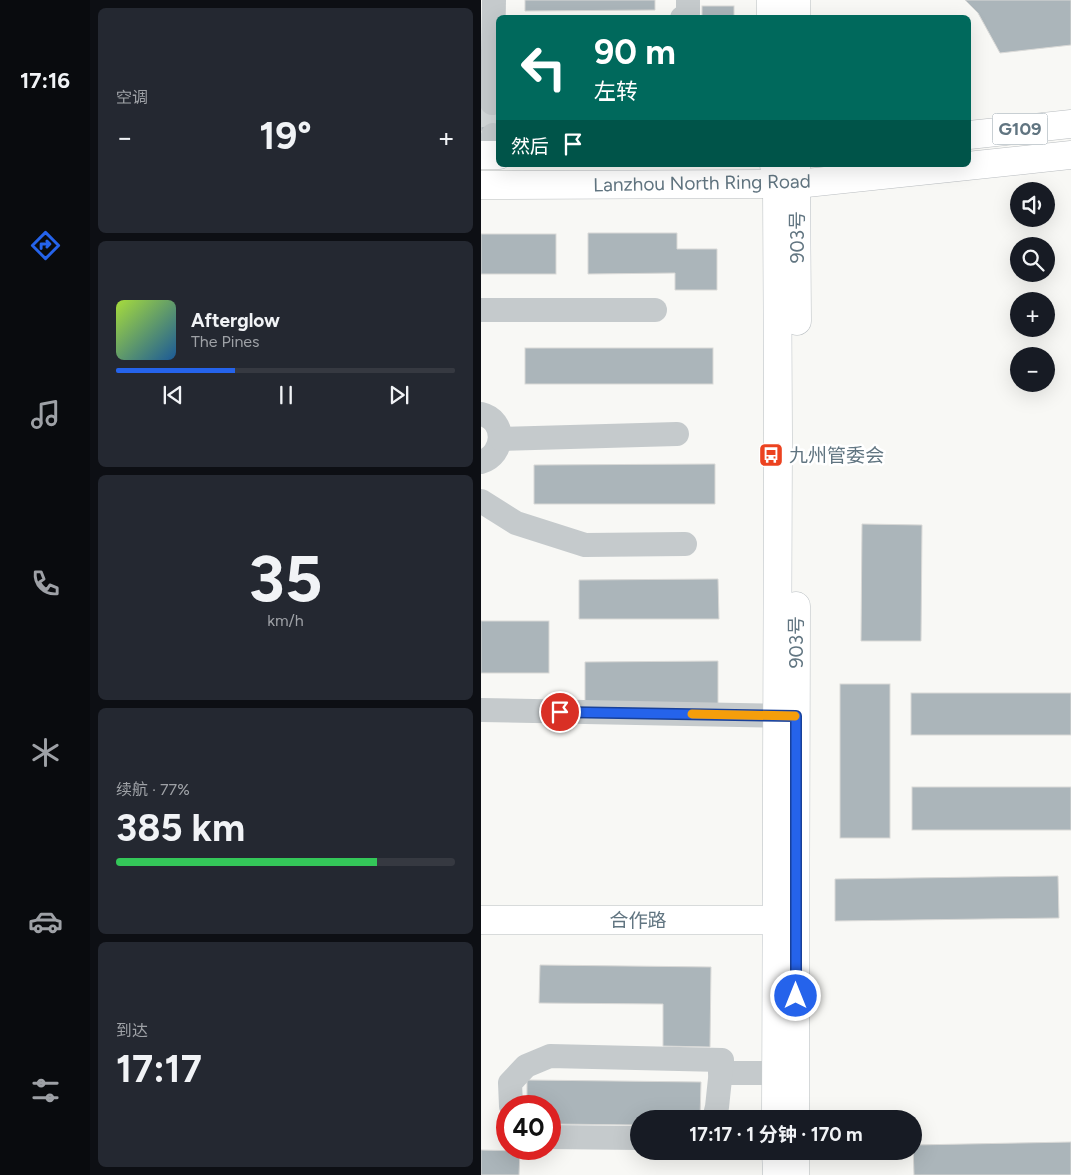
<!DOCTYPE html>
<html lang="zh">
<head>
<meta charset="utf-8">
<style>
  body { margin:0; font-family:Figtree,"Noto Sans SC",sans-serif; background:#242831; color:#f1f3f6; height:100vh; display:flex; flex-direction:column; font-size:19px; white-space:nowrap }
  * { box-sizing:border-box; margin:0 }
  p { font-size:16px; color:#9ea1a6 }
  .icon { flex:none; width:28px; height:28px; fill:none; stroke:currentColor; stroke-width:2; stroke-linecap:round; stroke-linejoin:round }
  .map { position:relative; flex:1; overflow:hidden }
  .details { display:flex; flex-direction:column; gap:8px; padding:8px; background:#0d0f14; width:391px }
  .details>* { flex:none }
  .hud { position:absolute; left:15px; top:15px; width:475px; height:152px; border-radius:8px; box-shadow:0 5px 20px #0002; background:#00695c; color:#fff; overflow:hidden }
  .fabs { position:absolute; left:529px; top:182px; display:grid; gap:10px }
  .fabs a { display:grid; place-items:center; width:45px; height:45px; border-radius:50%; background:#171b24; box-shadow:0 5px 20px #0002; font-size:25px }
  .speed { position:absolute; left:15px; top:1095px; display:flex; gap:10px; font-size:25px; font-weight:700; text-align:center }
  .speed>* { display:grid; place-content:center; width:65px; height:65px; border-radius:50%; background:#171b24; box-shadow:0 5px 20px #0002; line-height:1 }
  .speed .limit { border:8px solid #d22; background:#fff; color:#111 }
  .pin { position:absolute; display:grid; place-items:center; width:42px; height:42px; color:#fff; margin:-21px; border:2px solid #fff; border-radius:50%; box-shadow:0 1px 5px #0007 }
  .me { position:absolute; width:55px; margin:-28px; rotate:0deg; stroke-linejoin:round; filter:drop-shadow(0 0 4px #0008) }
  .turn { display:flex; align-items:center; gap:18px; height:105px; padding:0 15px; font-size:22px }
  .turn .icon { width:65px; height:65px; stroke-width:2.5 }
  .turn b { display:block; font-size:35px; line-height:42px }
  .then { display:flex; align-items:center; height:48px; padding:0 15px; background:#0003; gap:10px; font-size:19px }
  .big { font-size:38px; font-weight:700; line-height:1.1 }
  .details .tile { flex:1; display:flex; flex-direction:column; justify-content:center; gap:8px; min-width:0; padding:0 18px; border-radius:8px; background:#242831 }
  .details .dial { align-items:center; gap:0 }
  .dial b { font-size:65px; line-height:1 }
  .song { display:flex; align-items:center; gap:15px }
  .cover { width:60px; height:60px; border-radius:8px; background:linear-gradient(135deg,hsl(80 70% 55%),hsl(210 70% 35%)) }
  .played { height:5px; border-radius:2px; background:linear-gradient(90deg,#2563eb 35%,#363941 35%) }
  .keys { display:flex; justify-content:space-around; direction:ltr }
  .heat { display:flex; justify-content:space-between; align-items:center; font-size:28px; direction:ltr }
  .charge { height:8px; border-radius:4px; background:linear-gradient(90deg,#34c759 77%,#363941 0) }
  .trip { position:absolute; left:149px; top:1110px; width:292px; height:50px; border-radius:25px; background:#171b24; box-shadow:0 5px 20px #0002; font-weight:700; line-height:50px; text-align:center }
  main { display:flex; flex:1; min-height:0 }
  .menu { display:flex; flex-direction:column; width:90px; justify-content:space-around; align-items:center; background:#090b0e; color:#9ea1a6 }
  .menu .icon { width:35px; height:35px }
  .menu .active { color:#2563eb }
  .menu b { font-size:22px; color:#f1f3f6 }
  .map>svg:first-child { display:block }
</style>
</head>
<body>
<main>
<nav class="menu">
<b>17:16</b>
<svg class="icon active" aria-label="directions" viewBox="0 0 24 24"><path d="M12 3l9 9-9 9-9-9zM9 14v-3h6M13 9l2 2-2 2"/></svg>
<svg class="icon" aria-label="music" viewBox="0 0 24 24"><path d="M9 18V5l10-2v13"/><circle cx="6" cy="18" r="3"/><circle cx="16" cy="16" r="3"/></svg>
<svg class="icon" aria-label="phone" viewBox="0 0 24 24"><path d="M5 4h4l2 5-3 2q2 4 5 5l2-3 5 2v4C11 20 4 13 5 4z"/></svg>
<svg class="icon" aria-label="climate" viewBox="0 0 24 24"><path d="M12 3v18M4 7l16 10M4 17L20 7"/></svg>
<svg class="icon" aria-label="car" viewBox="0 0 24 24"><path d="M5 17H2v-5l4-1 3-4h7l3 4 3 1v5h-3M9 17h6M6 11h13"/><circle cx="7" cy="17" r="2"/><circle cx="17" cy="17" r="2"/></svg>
<svg class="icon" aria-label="filters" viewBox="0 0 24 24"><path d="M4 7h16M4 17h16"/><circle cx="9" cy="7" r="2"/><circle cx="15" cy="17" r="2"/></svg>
</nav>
<section class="details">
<div class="tile"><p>空调</p>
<div class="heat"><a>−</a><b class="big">19°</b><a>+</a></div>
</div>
<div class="tile">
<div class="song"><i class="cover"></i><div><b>Afterglow</b><p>The Pines</p></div></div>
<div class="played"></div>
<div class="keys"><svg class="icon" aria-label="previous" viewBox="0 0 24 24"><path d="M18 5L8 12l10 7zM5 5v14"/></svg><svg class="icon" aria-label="pause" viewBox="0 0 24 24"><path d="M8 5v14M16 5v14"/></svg><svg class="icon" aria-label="next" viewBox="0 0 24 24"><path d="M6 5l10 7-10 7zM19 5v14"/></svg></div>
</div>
<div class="tile dial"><b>35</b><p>km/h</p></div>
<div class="tile"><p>续航 · 77%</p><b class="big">385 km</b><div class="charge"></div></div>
<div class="tile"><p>到达</p><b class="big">17:17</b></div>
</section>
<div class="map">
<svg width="590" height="1175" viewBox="0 0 590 1175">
  <rect width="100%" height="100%" fill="#f8f8f5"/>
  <g fill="#abb5ba" stroke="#d9d9d7">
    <polygon points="44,0 174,0 174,10 44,11"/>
    <polygon points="484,0 590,0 590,45 519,53 497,13"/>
    <rect x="221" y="6" width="32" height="12"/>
    <rect x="0" y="110" width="18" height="21"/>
    <polygon points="107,233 196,233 196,249 236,249 236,290 194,290 194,273 107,274"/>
    <rect x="0" y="234" width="75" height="40"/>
    <rect x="44" y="348" width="188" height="36"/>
    <polygon points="234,464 234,504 53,504 53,465"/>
    <polygon points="381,524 441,525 440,641 380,641"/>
    <polygon points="237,579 238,619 98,619 98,580"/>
    <rect x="0" y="621" width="68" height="52"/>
    <polygon points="237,661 237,705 104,706 104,662"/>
    <rect x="359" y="684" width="50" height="154"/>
    <rect x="430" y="693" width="160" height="42"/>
    <rect x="431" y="787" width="159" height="43"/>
    <polygon points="577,876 578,918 354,921 354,879"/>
    <polygon points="59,965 230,967 229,1047 182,1046 182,1004 58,1003"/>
    <polygon points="46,1080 220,1082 219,1119 158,1119 158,1125 69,1124 69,1106 46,1106"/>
    <polygon points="590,1142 590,1175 433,1175 432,1145"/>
    <polygon points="0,1150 39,1151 38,1175 0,1175"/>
  </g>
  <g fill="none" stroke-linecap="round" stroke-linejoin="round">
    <polyline stroke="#d2d7d8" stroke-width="24" stroke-dasharray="24 12" stroke-linecap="butt" points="11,103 12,135"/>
    <defs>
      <g id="secondary">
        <polyline points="290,0 290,18"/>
        <polyline points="315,0 315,18"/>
        <polyline points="293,165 296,184 297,437 295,1119"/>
        <polyline points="315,165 316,321"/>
        <polyline points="0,920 313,920"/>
        <polyline points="314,1119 315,606"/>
        <polyline points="295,1151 296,1175"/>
        <polyline points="314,1175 314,1151"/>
      </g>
      <g id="highway">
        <polyline points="488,135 590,124"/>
        <polyline points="0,155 18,155"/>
        <polyline points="0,185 316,184 590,155"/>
      </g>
    </defs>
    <use href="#secondary" stroke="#b7bdc1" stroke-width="29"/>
    <use href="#highway" stroke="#b9bdc0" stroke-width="29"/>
    <g stroke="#c5cacc" stroke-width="24">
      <polyline points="201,18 207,14 207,0"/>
      <polyline points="11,103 13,0"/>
      <polyline points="12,135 12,155"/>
      <polyline points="0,310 174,310"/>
      <path d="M0,414C26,420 24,455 0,462"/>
      <polyline points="20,439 196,434"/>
      <polyline points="0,501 35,523 104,545 204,544"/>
      <polyline points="0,710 313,716"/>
      <polyline points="239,1073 313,1073"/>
      <polyline points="30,1106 29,1083 45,1066 69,1056 241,1060 236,1107 233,1119"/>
      <polyline points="69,1137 158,1138"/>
    </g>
    <use href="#secondary" stroke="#fff" stroke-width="28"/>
    <use href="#highway" stroke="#fff" stroke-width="28"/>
  </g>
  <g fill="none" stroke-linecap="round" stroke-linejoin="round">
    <defs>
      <polyline id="route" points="79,712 315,716 315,996"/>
    </defs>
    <use href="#route" stroke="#184099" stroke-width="12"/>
    <use href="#route" stroke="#2563eb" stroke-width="9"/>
    <polyline stroke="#f59e0b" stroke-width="9" points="211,714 314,716"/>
  </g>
  <defs>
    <symbol id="bus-square" viewBox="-11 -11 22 22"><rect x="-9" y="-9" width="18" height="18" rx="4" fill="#ec4320" stroke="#fff"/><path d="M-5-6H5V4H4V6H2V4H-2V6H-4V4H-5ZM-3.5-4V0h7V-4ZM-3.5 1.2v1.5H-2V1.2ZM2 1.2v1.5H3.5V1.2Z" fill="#fff"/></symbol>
  </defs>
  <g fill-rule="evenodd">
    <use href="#bus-square" x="276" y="441" width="28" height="28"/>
  </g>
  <g text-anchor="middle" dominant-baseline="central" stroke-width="5" stroke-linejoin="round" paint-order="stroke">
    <rect fill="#fff" stroke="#909ea7" stroke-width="1" x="511.5" y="113.5" width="55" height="31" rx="4"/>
    <g font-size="18" font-weight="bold" fill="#617581">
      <text x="539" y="129">G109</text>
    </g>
    <g font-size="19" fill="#617581" stroke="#fff">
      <text transform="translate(221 183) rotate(-1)">Lanzhou North Ring Road</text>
      <text transform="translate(316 237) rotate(-90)">903号</text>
      <text transform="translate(315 642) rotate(-90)">903号</text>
      <text x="157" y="920">合作路</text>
    </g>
    <g font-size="19" fill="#617581" stroke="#fff" text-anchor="start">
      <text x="308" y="455">九州管委会</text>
    </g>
  </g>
</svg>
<div class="fabs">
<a><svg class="icon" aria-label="sound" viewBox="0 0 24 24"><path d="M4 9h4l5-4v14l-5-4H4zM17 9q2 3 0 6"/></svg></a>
<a><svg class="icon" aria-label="search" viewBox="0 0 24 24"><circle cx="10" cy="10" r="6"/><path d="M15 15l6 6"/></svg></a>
<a>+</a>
<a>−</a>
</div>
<div class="speed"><div class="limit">40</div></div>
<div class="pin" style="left:79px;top:712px;background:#d93025"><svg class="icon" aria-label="arrive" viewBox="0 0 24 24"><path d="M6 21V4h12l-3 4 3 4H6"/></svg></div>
<svg class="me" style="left:315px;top:996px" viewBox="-20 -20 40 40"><circle r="17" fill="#2563eb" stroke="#fff" stroke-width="3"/><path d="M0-11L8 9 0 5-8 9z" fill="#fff"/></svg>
<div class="trip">17:17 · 1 分钟 · 170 m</div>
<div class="hud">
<div class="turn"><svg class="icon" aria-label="left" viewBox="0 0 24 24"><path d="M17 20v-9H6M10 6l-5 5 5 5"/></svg><div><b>90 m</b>左转</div></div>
<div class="then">然后<svg class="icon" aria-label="arrive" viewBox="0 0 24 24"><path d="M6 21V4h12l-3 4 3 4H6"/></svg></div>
</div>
</div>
</main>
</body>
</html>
